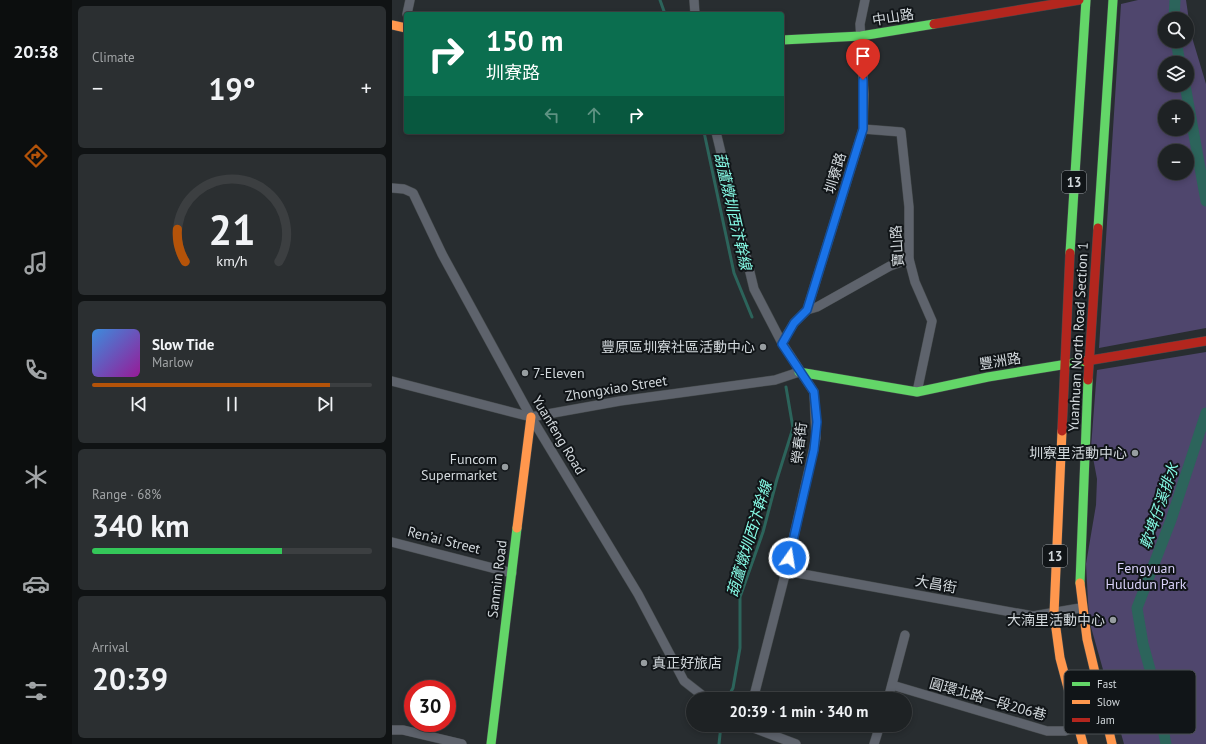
<!DOCTYPE html>
<html lang="en">
<head>
<meta charset="utf-8">
<style>
  body { margin:0; font-family:"PT Sans","Noto Sans TC",sans-serif; background:#2b2f31; color:#f1f3f6; height:100vh; display:flex; flex-direction:column; font-size:15px; white-space:nowrap }
  * { box-sizing:border-box; margin:0 }
  p { font-size:13px; color:#a1a4a6 }
  .icon { flex:none; width:22px; height:22px; fill:none; stroke:currentColor; stroke-width:2; stroke-linecap:round; stroke-linejoin:round }
  .map { position:relative; flex:1; overflow:hidden }
  .sheet { display:flex; flex-direction:column; gap:6px; padding:6px; background:#101314; width:320px }
  .sheet>* { flex:none }
  .hud { position:absolute; left:12px; top:12px; width:380px; height:122px; border-radius:4px; box-shadow:0 2px 6px #0003,0 0 0 1px #3c3f41; background:#0b6e4f; color:#fff; overflow:hidden }
  .fabs { position:absolute; left:766px; top:12px; display:grid; gap:8px }
  .fabs a { display:grid; place-items:center; width:36px; height:36px; border-radius:50%; background:#1e2224; box-shadow:0 2px 6px #0003,0 0 0 1px #3c3f41; font-size:20px }
  .speed { position:absolute; left:12px; top:680px; display:flex; gap:8px; font-size:20px; font-weight:700; text-align:center }
  .speed>* { display:grid; place-content:center; width:52px; height:52px; border-radius:50%; background:#1e2224; box-shadow:0 2px 6px #0003,0 0 0 1px #3c3f41; line-height:1 }
  .speed .limit { border:6px solid #d22; background:#fff; color:#111 }
  .pin { position:absolute; display:grid; place-items:center; width:34px; height:34px; color:#fff; margin:-41px -17px; border-radius:50% 50% 50% 0; rotate:-45deg; box-shadow:0 0 4px #0007 }
  .pin .icon { rotate:45deg }
  .me { position:absolute; width:44px; margin:-22px; rotate:13deg; stroke-linejoin:round; filter:drop-shadow(0 0 3px #0008) }
  .turn { display:flex; align-items:center; gap:14px; height:84px; padding:0 16px; font-size:18px }
  .turn .icon { width:52px; height:52px; stroke-width:2.5 }
  .turn b { display:block; font-size:28px; line-height:34px }
  .lanes { display:flex; align-items:center; height:38px; padding:0 16px; background:#0003; justify-content:center; gap:20px; direction:ltr }
  .lanes .off { opacity:.35 }
  .big { font-size:30px; font-weight:800; line-height:1.1 }
  .sheet .card { flex:1; display:flex; flex-direction:column; justify-content:center; gap:6px; min-width:0; padding:0 14px; border-radius:6px; background:#2b2f31 }
  .sheet .dial { align-items:center; gap:0 }
  .dial svg { height:104px; overflow:visible; fill:none; stroke:#3c3f41; stroke-width:7; stroke-linecap:round; text-anchor:middle }
  .dial text { fill:#f1f3f6; stroke:none }
  .song { display:flex; align-items:center; gap:12px }
  .cover { width:48px; height:48px; border-radius:6px; background:linear-gradient(135deg,hsl(210 70% 55%),hsl(300 70% 35%)) }
  .played { height:4px; border-radius:2px; background:linear-gradient(90deg,#b45309 85%,#3c3f41 85%) }
  .keys { display:flex; justify-content:space-around; direction:ltr }
  .heat { display:flex; justify-content:space-between; align-items:center; font-size:22px; direction:ltr }
  .charge { height:6px; border-radius:3px; background:linear-gradient(90deg,#34c759 68%,#3c3f41 0) }
  .trip { position:absolute; left:294px; top:692px; width:226px; height:40px; border-radius:20px; background:#1e2224; box-shadow:0 2px 6px #0003,0 0 0 1px #3c3f41; font-weight:800; line-height:40px; text-align:center }
  main { display:flex; flex:1; min-height:0 }
  .tab-bar { display:flex; flex-direction:column; width:72px; justify-content:space-around; align-items:center; background:#0c0e0e; color:#a1a4a6 }
  .tab-bar .icon { width:28px; height:28px }
  .tab-bar .selected { color:#b45309 }
  .tab-bar b { font-size:18px; color:#f1f3f6 }
  .map>svg:first-child { display:block }
</style>
</head>
<body>
<main>
<nav class="tab-bar">
<b>20:38</b>
<svg class="icon selected" aria-label="directions" viewBox="0 0 24 24"><path d="M12 3l9 9-9 9-9-9zM9 14v-3h6M13 9l2 2-2 2"/></svg>
<svg class="icon" aria-label="music" viewBox="0 0 24 24"><path d="M9 18V5l10-2v13"/><circle cx="6" cy="18" r="3"/><circle cx="16" cy="16" r="3"/></svg>
<svg class="icon" aria-label="phone" viewBox="0 0 24 24"><path d="M5 4h4l2 5-3 2q2 4 5 5l2-3 5 2v4C11 20 4 13 5 4z"/></svg>
<svg class="icon" aria-label="climate" viewBox="0 0 24 24"><path d="M12 3v18M4 7l16 10M4 17L20 7"/></svg>
<svg class="icon" aria-label="car" viewBox="0 0 24 24"><path d="M5 17H2v-5l4-1 3-4h7l3 4 3 1v5h-3M9 17h6M6 11h13"/><circle cx="7" cy="17" r="2"/><circle cx="17" cy="17" r="2"/></svg>
<svg class="icon" aria-label="filters" viewBox="0 0 24 24"><path d="M4 7h16M4 17h16"/><circle cx="9" cy="7" r="2"/><circle cx="15" cy="17" r="2"/></svg>
</nav>
<section class="sheet">
<div class="card"><p>Climate</p>
<div class="heat"><a>−</a><b class="big">19°</b><a>+</a></div>
</div>
<div class="card dial"><svg viewBox="0 0 100 80">
<path d="M14 69A42 42 0 1 1 86 69"/>
<path d="M14 69A42 42 0 0 1 8 44" stroke="#b45309"/>
<text x="50" y="56" font-size="32" font-weight="700">21</text>
<text x="50" y="72" font-size="11">km/h</text>
</svg></div>
<div class="card">
<div class="song"><i class="cover"></i><div><b>Slow Tide</b><p>Marlow</p></div></div>
<div class="played"></div>
<div class="keys"><svg class="icon" aria-label="previous" viewBox="0 0 24 24"><path d="M18 5L8 12l10 7zM5 5v14"/></svg><svg class="icon" aria-label="pause" viewBox="0 0 24 24"><path d="M8 5v14M16 5v14"/></svg><svg class="icon" aria-label="next" viewBox="0 0 24 24"><path d="M6 5l10 7-10 7zM19 5v14"/></svg></div>
</div>
<div class="card"><p>Range · 68%</p><b class="big">340 km</b><div class="charge"></div></div>
<div class="card"><p>Arrival</p><b class="big">20:39</b></div>
</section>
<div class="map">
<svg width="814" height="744" viewBox="0 0 814 744">
  <rect width="100%" height="100%" fill="#282d30"/>
  <g fill="#4f466d" fill-rule="evenodd">
    <path d="M746,0H794L799,34L814,84V328L707,348L729,4ZM773,19H795V41H773ZM773,63H795V85H773ZM773,107H795V129H773ZM773,151H795V173H773Z"/>
    <polygon points="814,352 814,744 732,744 697,620 694,564 704,505 705,479 699,447 705,370"/>
  </g>
  <g fill="none" stroke-linecap="round" stroke-linejoin="round">
    <g stroke="#2c645b" stroke-width="3">
      <polyline points="268,0 273,14"/>
      <polyline points="312,132 342,273 360,317"/>
      <polyline points="335,699 341,688 348,648 348,597 371,532 385,479 401,428 394,387"/>
      <polyline points="327,744 329,725"/>
    </g>
    <g stroke="#2c645b" stroke-width="11">
      <polyline points="782,19 783,0"/>
      <polyline points="784,41 788,63"/>
      <polyline points="793,85 814,201"/>
      <polyline points="774,744 762,684 751,644 745,608 779,520 814,413"/>
    </g>
    <defs>
      <g id="street">
        <polyline points="302,0 303,14"/>
        <polyline points="15,14 18,0"/>
        <polyline points="471,129 509,132 517,207 517,259 523,282 540,321 525,392"/>
        <polyline points="324,132 362,289 390,343 422,392 424,438 394,571 363,692 360,699"/>
        <polyline points="0,188 12,189 21,193 50,254 139,417 246,594 292,681 315,699"/>
        <polyline points="415,310 425,307 498,266 517,259"/>
        <polyline points="390,343 402,323 415,310 471,129 472,94 468,24 473,0"/>
        <polyline points="0,381 139,417 228,401 383,380 407,372"/>
        <polyline points="0,542 120,573"/>
        <polyline points="394,571 641,616 688,608"/>
        <polyline points="500,685 655,731 673,731 686,727"/>
        <polyline points="496,699 513,635"/>
        <polyline points="354,725 404,744"/>
        <polyline points="0,730 11,730 70,744"/>
        <polyline points="482,744 488,725"/>
      </g>
      <g id="fast">
        <polyline points="390,40 469,36 542,24"/>
        <polyline points="706,228 721,0"/>
        <polyline points="678,253 694,0"/>
        <polyline points="407,372 525,392 596,377 694,361"/>
        <polyline points="688,583 696,380"/>
        <polyline points="99,744 125,528"/>
      </g>
      <g id="slow">
        <polyline points="0,25 14,28"/>
        <polyline points="670,431 662,614 668,658 691,744"/>
        <polyline points="125,528 139,417"/>
        <polyline points="688,583 695,639 720,744"/>
      </g>
      <g id="jam">
        <polyline points="542,24 687,0"/>
        <polyline points="694,361 814,341"/>
        <polyline points="696,380 706,228"/>
        <polyline points="670,431 678,253"/>
      </g>
    </defs>
    <use href="#street" stroke="#44494b" stroke-width="10"/>
    <use href="#fast" stroke="#44494b" stroke-width="10"/>
    <use href="#slow" stroke="#44494b" stroke-width="10"/>
    <use href="#jam" stroke="#44494b" stroke-width="10"/>
    <use href="#street" stroke="#5e636c" stroke-width="9"/>
    <use href="#fast" stroke="#63d668" stroke-width="9"/>
    <use href="#slow" stroke="#ff974d" stroke-width="9"/>
    <use href="#jam" stroke="#b3261e" stroke-width="9"/>
  </g>
  <g fill="none" stroke-linecap="round" stroke-linejoin="round">
    <defs>
      <polyline id="route" points="397,558 422,450 425,422 422,392 390,344 402,323 415,310 471,129 471,80"/>
    </defs>
    <use href="#route" stroke="#114b97" stroke-width="10"/>
    <use href="#route" stroke="#1a73e8" stroke-width="7"/>
  </g>
  <g fill="#979da0" stroke="#111518" stroke-width="1.5">
    <circle cx="371" cy="347" r="4"/>
    <circle cx="133" cy="373" r="4"/>
    <circle cx="743" cy="453" r="4"/>
    <circle cx="113" cy="467" r="4"/>
    <circle cx="721" cy="620" r="4"/>
    <circle cx="252" cy="663" r="4"/>
  </g>
  <g text-anchor="middle" dominant-baseline="central" stroke-width="4" stroke-linejoin="round" paint-order="stroke">
    <g fill="#111518" stroke="#999ea2" stroke-width="1">
      <rect x="670" y="171" width="24" height="22" rx="3"/>
      <rect x="651" y="545" width="24" height="22" rx="3"/>
    </g>
    <g font-size="13" font-weight="bold" fill="#d3d9dd">
      <text x="682" y="182">13</text>
      <text x="663" y="556">13</text>
    </g>
    <g font-size="14" fill="#d3d9dd" stroke="#111518">
      <text transform="translate(501 17) rotate(-9)">中山路</text>
      <text transform="translate(443 173) rotate(-73)">圳寮路</text>
      <text transform="translate(505 246) rotate(-94)">寶山路</text>
      <text transform="translate(686 337) rotate(-87)">Yuanhuan North Road Section 1</text>
      <text transform="translate(608 361) rotate(-9)">豐洲路</text>
      <text transform="translate(224 388) rotate(-9)">Zhongxiao Street</text>
      <text transform="translate(167 435) rotate(59)">Yuanfeng Road</text>
      <text transform="translate(407 443) rotate(-83)">榮春街</text>
      <text transform="translate(52 540) rotate(14)">Ren’ai Street</text>
      <text transform="translate(105 579) rotate(-83)">Sanmin Road</text>
      <text transform="translate(544 584) rotate(10)">大昌街</text>
      <text transform="translate(596 699) rotate(16)">圓環北路一段206巷</text>
    </g>
    <g font-size="14" fill="#d3d9dd" stroke="#111518" text-anchor="end">
      <text x="363" y="347">豐原區圳寮社區活動中心</text>
      <text x="141" y="373" text-anchor="start">7-Eleven</text>
      <text x="735" y="453">圳寮里活動中心</text>
      <text x="105" y="459">Funcom<tspan x="105" dy="16">Supermarket</tspan></text>
      <text x="713" y="620">大湳里活動中心</text>
      <text x="260" y="663" text-anchor="start">真正好旅店</text>
    </g>
    <g font-size="14" fill="#d9d1f9" stroke="#111518">
      <text x="754" y="568">Fengyuan<tspan x="754" dy="16">Huludun Park</tspan></text>
    </g>
    <g font-size="15" font-style="italic" fill="#86fbe6" stroke="#111518">
      <text transform="translate(341 211) rotate(77)">葫蘆燉圳西汴幹線</text>
      <text transform="translate(767 506) rotate(-71)">軟埤仔溪排水</text>
      <text transform="translate(357 539) rotate(-73)">葫蘆燉圳西汴幹線</text>
    </g>
  </g>
  <rect x="672" y="670" width="132" height="64" rx="6" fill="#111518" stroke="#4b5053" stroke-width="1"/>
  <rect x="680" y="682" width="18" height="4" fill="#63d668"/>
  <rect x="680" y="700" width="18" height="4" fill="#ff974d"/>
  <rect x="680" y="718" width="18" height="4" fill="#b3261e"/>
  <g font-size="11" fill="#d3d9dd">
    <text x="705" y="688">Fast</text>
    <text x="705" y="706">Slow</text>
    <text x="705" y="724">Jam</text>
  </g>
</svg>
<div class="fabs">
<a><svg class="icon" aria-label="search" viewBox="0 0 24 24"><circle cx="10" cy="10" r="6"/><path d="M15 15l6 6"/></svg></a>
<a><svg class="icon" aria-label="layers" viewBox="0 0 24 24"><path d="M12 4l9 5-9 5-9-5zM3 14l9 5 9-5"/></svg></a>
<a>+</a>
<a>−</a>
</div>
<div class="speed"><div class="limit">30</div></div>
<div class="pin" style="left:471px;top:80px;background:#d93025"><svg class="icon" aria-label="arrive" viewBox="0 0 24 24"><path d="M6 21V4h12l-3 4 3 4H6"/></svg></div>
<svg class="me" style="left:397px;top:558px" viewBox="-20 -20 40 40"><circle r="17" fill="#1a73e8" stroke="#fff" stroke-width="3"/><path d="M0-11L8 9 0 5-8 9z" fill="#fff"/></svg>
<div class="trip">20:39 · 1 min · 340 m</div>
<div class="hud">
<div class="turn"><svg class="icon" aria-label="right" viewBox="0 0 24 24"><path d="M7 20v-9h11M14 6l5 5-5 5"/></svg><div><b>150 m</b>圳寮路</div></div>
<div class="lanes"><svg class="icon off" aria-label="left" viewBox="0 0 24 24"><path d="M17 20v-9H6M10 6l-5 5 5 5"/></svg><svg class="icon off" aria-label="ahead" viewBox="0 0 24 24"><path d="M12 20V5M6 11l6-6 6 6"/></svg><svg class="icon" aria-label="right" viewBox="0 0 24 24"><path d="M7 20v-9h11M14 6l5 5-5 5"/></svg></div>
</div>
</div>
</main>
</body>
</html>
